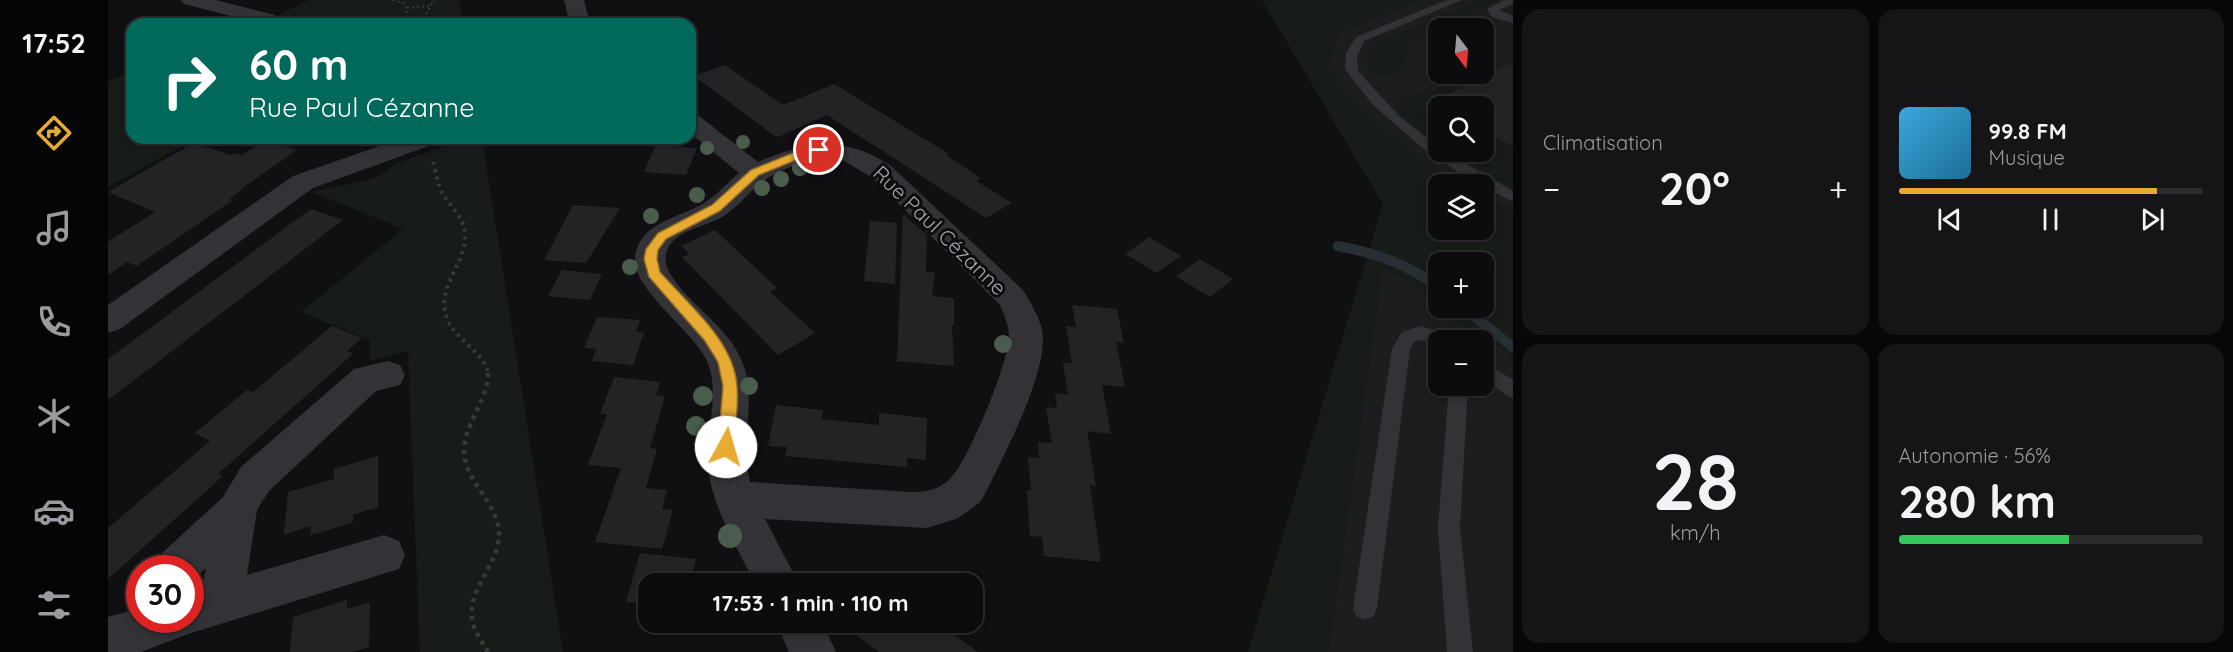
<!DOCTYPE html>
<html lang="fr">
<head>
<meta charset="utf-8">
<style>
  body { margin:0; font-family:Quicksand,sans-serif; background:#151517; color:#f1f3f6; height:100vh; display:flex; flex-direction:column; font-size:22px; white-space:nowrap }
  * { box-sizing:border-box; margin:0 }
  p { font-size:20px; color:#9a9b9e }
  .icon { flex:none; width:33px; height:33px; fill:none; stroke:currentColor; stroke-width:2; stroke-linecap:round; stroke-linejoin:round }
  .map { position:relative; flex:1; overflow:hidden }
  .sheet { display:flex; flex-direction:column; gap:9px; padding:9px; background:#070708; width:720px }
  .sheet>* { flex:none }
  .guide { position:absolute; left:18px; top:18px; width:570px; height:126px; border-radius:18px; box-shadow:0 3px 9px #0003,0 0 0 2px #2c2c2e; background:#00695c; color:#fff; overflow:hidden }
  .needle { width:39px; rotate:164deg }
  .buttons { position:absolute; left:1320px; top:18px; display:grid; gap:12px }
  .buttons a { display:grid; place-items:center; width:66px; height:66px; border-radius:12px; background:#0c0c0e; box-shadow:0 3px 9px #0003,0 0 0 2px #2c2c2e; font-size:30px }
  .speed { position:absolute; left:18px; top:555px; display:flex; gap:12px; font-size:30px; font-weight:700; text-align:center }
  .speed>* { display:grid; place-content:center; width:78px; height:78px; border-radius:50%; background:#0c0c0e; box-shadow:0 3px 9px #0003,0 0 0 2px #2c2c2e; line-height:1 }
  .speed .limit { border:9px solid #d22; background:#fff; color:#111 }
  .pin { position:absolute; display:grid; place-items:center; width:51px; height:51px; color:#fff; margin:-26px; border:3px solid #fff; border-radius:50%; box-shadow:0 2px 6px #0007 }
  .me { position:absolute; width:66px; margin:-33px; rotate:6deg; stroke-linejoin:round; filter:drop-shadow(0 0 4px #0008) }
  .turn { display:flex; align-items:center; gap:21px; height:126px; padding:0 24px; font-size:27px }
  .turn .icon { width:78px; height:78px; stroke-width:2.5 }
  .turn b { display:block; font-size:42px; line-height:51px }
  .big { font-size:45px; font-weight:700; line-height:1.1 }
  .sheet .widget { flex:1; display:flex; flex-direction:column; justify-content:center; gap:9px; min-width:0; padding:0 21px; border-radius:18px; background:#151517 }
  .sheet .dial { align-items:center; gap:0 }
  .dial b { font-size:78px; line-height:1 }
  .song { display:flex; align-items:center; gap:18px }
  .cover { width:72px; height:72px; border-radius:9px; background:linear-gradient(135deg,hsl(200 70% 55%),hsl(200 70% 35%)) }
  .played { height:6px; border-radius:3px; background:linear-gradient(90deg,#e7aa33 85%,#2c2c2e 85%) }
  .keys { display:flex; justify-content:space-around; direction:ltr }
  .heat { display:flex; justify-content:space-between; align-items:center; font-size:33px; direction:ltr }
  .charge { height:9px; border-radius:4px; background:linear-gradient(90deg,#34c759 56%,#2c2c2e 0) }
  .sheet .tiles { flex:1; display:grid; gap:9px; grid-template-columns:repeat(2,1fr) }
  .trip { position:absolute; left:530px; top:573px; width:345px; height:60px; border-radius:18px; background:#0c0c0e; box-shadow:0 3px 9px #0003,0 0 0 2px #2c2c2e; font-weight:700; line-height:60px; text-align:center }
  main { display:flex; flex:1; min-height:0 }
  .tab-bar { display:flex; flex-direction:column; width:108px; justify-content:space-around; align-items:center; background:#050506; color:#9a9b9e }
  .tab-bar .icon { width:42px; height:42px }
  .tab-bar .active { color:#e7aa33 }
  .tab-bar b { font-size:27px; color:#f1f3f6 }
  .map>svg:first-child { display:block }
</style>
</head>
<body>
<main>
<nav class="tab-bar">
<b>17:52</b>
<svg class="icon active" aria-label="directions" viewBox="0 0 24 24"><path d="M12 3l9 9-9 9-9-9zM9 14v-3h6M13 9l2 2-2 2"/></svg>
<svg class="icon" aria-label="music" viewBox="0 0 24 24"><path d="M9 18V5l10-2v13"/><circle cx="6" cy="18" r="3"/><circle cx="16" cy="16" r="3"/></svg>
<svg class="icon" aria-label="phone" viewBox="0 0 24 24"><path d="M5 4h4l2 5-3 2q2 4 5 5l2-3 5 2v4C11 20 4 13 5 4z"/></svg>
<svg class="icon" aria-label="climate" viewBox="0 0 24 24"><path d="M12 3v18M4 7l16 10M4 17L20 7"/></svg>
<svg class="icon" aria-label="car" viewBox="0 0 24 24"><path d="M5 17H2v-5l4-1 3-4h7l3 4 3 1v5h-3M9 17h6M6 11h13"/><circle cx="7" cy="17" r="2"/><circle cx="17" cy="17" r="2"/></svg>
<svg class="icon" aria-label="filters" viewBox="0 0 24 24"><path d="M4 7h16M4 17h16"/><circle cx="9" cy="7" r="2"/><circle cx="15" cy="17" r="2"/></svg>
</nav>
<div class="map">
<svg width="1405" height="652" viewBox="0 0 1405 652">
  <rect width="100%" height="100%" fill="#101012"/>
  <path fill="#1d1d1f" fill-rule="evenodd" d="M1154,0H1405V652H1140L1275,204ZM1330,28H1376V74H1330ZM1330,106H1376V152H1330ZM1330,184H1376V230H1330ZM1330,262H1376V308H1330ZM1330,340H1376V386H1330Z"/>
  <g fill="#171c18">
    <polygon points="201,0 351,0 355,24 153,24"/>
    <polygon points="1154,0 1315,0 1232,33 1221,67 1248,104 1315,159 1356,184 1330,184 1330,230 1376,230 1376,195 1405,211 1405,356 1336,308 1376,308 1376,262 1330,262 1330,304 1276,267 1222,652 1140,652 1275,204"/>
    <path d="M1372,0H1391L1302,42L1297,68L1276,77L1260,70C1256,57 1260,51 1269,42Z"/>
    <polygon points="24,70 24,138 89,138 0,187 0,82"/>
    <polygon points="1372,78 1318,104 1330,111 1330,144 1294,116 1284,100"/>
    <polygon points="1376,132 1405,146 1405,189 1342,152 1376,152"/>
    <polygon points="360,138 374,138 455,652 312,652 300,351 262,360 262,340 193,312 295,229 204,192 261,180 276,173 286,164"/>
  </g>
  <g fill="none" stroke-linecap="round" stroke-linejoin="round">
    <g stroke="#282f34" stroke-width="10">
      <path d="M1230,246C1267,253 1300,264 1330,287"/>
      <polyline points="1355,308 1405,347"/>
    </g>
  </g>
  <g fill="#232326">
    <polygon points="1405,63 1405,146 1376,132 1376,106 1330,106 1330,111 1317,105"/>
    <polygon points="617,65 675,105 726,84 841,154 838,155 873,178 868,181 904,203 878,218 719,115 670,137 664,134 586,76"/>
    <polygon points="158,140 189,150 133,189 135,189 121,199 125,200 29,266 19,262 0,275 0,242 47,212 0,192 85,143 123,155 127,153 134,155"/>
    <polygon points="548,145 589,148 578,175 536,172"/>
    <polygon points="465,205 512,208 478,263 436,260"/>
    <polygon points="203,209 235,220 0,400 0,359"/>
    <polygon points="795,214 819,235 818,272 827,272 824,296 846,298 846,326 844,326 846,366 789,361"/>
    <polygon points="762,221 789,223 787,284 756,281"/>
    <polygon points="607,230 669,288 662,292 707,333 670,355 574,257 581,254 573,246"/>
    <polygon points="1041,237 1073,256 1049,273 1017,254"/>
    <polygon points="1092,259 1125,279 1102,297 1068,276"/>
    <polygon points="454,270 494,274 482,300 440,296"/>
    <polygon points="964,305 1009,309 1016,343 1008,342 1017,387 994,385 1003,434 979,431 988,486 982,485 993,562 936,556 934,537 922,536 919,490 923,490 920,457 931,458 930,442 944,443 938,407 949,408 947,393 960,395 955,363 964,363 958,326 968,327"/>
    <polygon points="489,317 532,320 528,332 536,333 525,365 484,361 488,349 476,348"/>
    <polygon points="224,326 254,338 239,351 245,354 110,474 115,476 0,579 0,528 102,441 87,433 139,390 145,392"/>
    <polygon points="506,377 552,382 548,395 557,396 542,448 549,449 538,488 559,490 554,509 565,510 554,549 487,542 513,468 480,465 499,414 492,414"/>
    <polygon points="668,405 715,410 713,419 771,425 771,413 819,418 818,460 799,458 799,467 677,456 679,447 660,446"/>
    <polygon points="270,456 270,507 245,515 245,522 224,529 202,535 203,526 176,535 180,492 226,479 226,469"/>
    <polygon points="532,553 588,559 583,579 595,580 595,584 540,584 540,604 518,602"/>
    <polygon points="239,600 239,609 262,602 261,647 244,652 182,652 185,617"/>
    <polygon points="748,622 828,622 870,652 772,652 742,631"/>
  </g>
  <g fill="none" stroke-linecap="round" stroke-linejoin="round">
    <g stroke="#38393d" stroke-width="2" stroke-dasharray="2 3" stroke-linecap="butt">
      <path d="M285,0L296,3C301,11 298,17 293,24"/>
      <polyline points="299,8 322,6"/>
      <polyline points="318,24 318,14 326,0"/>
    </g>
    <path stroke="#38393d" stroke-width="4" stroke-dasharray="3 4.5" stroke-linecap="butt" d="M325,162C328,172 329,183 334,193C342,206 355,216 357,232C360,262 329,284 338,315C345,340 374,349 380,373"/>
    <path stroke="#38393d" stroke-width="4.5" stroke-dasharray="4 5" stroke-linecap="butt" d="M380,652C375,643 368,634 365,624C356,591 392,565 391,533C390,502 356,482 356,450C357,421 381,400 380,371"/>
    <g fill="#323237" fill-rule="evenodd">
      <polygon points="1339,0 1354,0 1256,41 1249,57 1250,71 1291,116 1330,147 1330,152 1337,152 1405,191 1405,202 1358,177 1318,151 1265,105 1237,69 1238,53 1248,37"/>
      <polygon points="1396,0 1405,0 1405,4 1391,10 1405,16 1405,23 1384,17 1379,9"/>
      <polygon points="1313,326 1341,335 1344,340 1330,340 1330,345 1313,340 1306,342 1302,349 1269,608 1266,616 1257,620 1248,616 1245,608 1284,348 1294,332"/>
      <polygon points="1376,362 1405,380 1405,398 1398,395 1376,379"/>
      <polygon points="1341,386 1360,386 1352,528 1365,652 1339,652 1330,528"/>
    </g>
    <g fill="#323237" fill-rule="evenodd">
      <polygon points="73,0 108,0 167,15 170,19 167,23 155,24 76,4"/>
      <polygon points="456,0 476,0 482,24 462,24"/>
      <path d="M582,114L591,116L650,162C699,141 737,135 783,166L915,290C923,304 934,320 935,337C936,380 897,453 878,492L872,502L862,510L848,519L819,528L657,519L691,584H647C629,547 603,506 600,465C597,431 613,394 599,361C587,332 523,289 527,257C531,222 572,218 596,203C609,195 619,183 631,173L582,133ZM718,159L736,161L765,178L892,305C896,315 901,325 901,336C902,360 859,465 841,480C829,490 819,492 803,492L642,482C633,446 646,409 638,373C627,329 583,309 561,272C557,264 556,254 561,246C572,229 601,226 617,215C628,208 637,197 647,188C666,170 693,162 718,159Z"/>
      <polygon points="295,138 333,138 329,143 205,188 12,329 0,333 0,305 185,176"/>
      <polygon points="280,361 292,365 297,375 292,385 268,391 161,491 149,510 139,575 276,535 291,541 297,555 291,569 80,634 33,652 0,652 0,617 32,608 32,620 82,620 82,591 94,588 98,568 82,583 82,568 47,568 53,554 115,497 133,467 246,369"/>
      <polygon points="668,622 714,622 728,652 681,652"/>
    </g>
  </g>
  <g fill="#4a5d4c">
    <circle cx="635" cy="142" r="7"/>
    <circle cx="599" cy="148" r="7"/>
    <circle cx="692" cy="168" r="8"/>
    <circle cx="673" cy="179" r="8"/>
    <circle cx="654" cy="188" r="8"/>
    <circle cx="589" cy="195" r="8"/>
    <circle cx="543" cy="216" r="8"/>
    <circle cx="522" cy="267" r="8"/>
    <circle cx="895" cy="344" r="9"/>
    <circle cx="641" cy="386" r="9"/>
    <circle cx="595" cy="396" r="10"/>
    <circle cx="588" cy="426" r="10"/>
    <circle cx="622" cy="536" r="12"/>
  </g>
  <path fill="#e7aa33" stroke="#966e21" stroke-width="1.5" d="M711,147L715,148V152L693,158L651,175L612,211L558,239L550,250L549,259L552,272C580,304 626,341 629,386C631,406 627,428 625,447L623,452L618,454L612,452L610,447L615,386L610,362L597,341L541,277L536,259L538,249L550,233L604,205L643,170L685,153Z"/>
  <g text-anchor="middle" dominant-baseline="central" stroke-width="6" stroke-linejoin="round" paint-order="stroke">
    <g font-size="21" fill="#a2a7b2" stroke="#0c0c0d">
      <text transform="translate(832 230) rotate(44)">Rue Paul Cézanne</text>
    </g>
  </g>
</svg>
<div class="buttons">
<a><svg class="needle" viewBox="-14 -14 28 28"><path d="M0-13l5 13h-10z" fill="#e53935"/><path d="M0 13l5-13h-10z" fill="#9a9b9e"/></svg></a>
<a><svg class="icon" aria-label="search" viewBox="0 0 24 24"><circle cx="10" cy="10" r="6"/><path d="M15 15l6 6"/></svg></a>
<a><svg class="icon" aria-label="layers" viewBox="0 0 24 24"><path d="M12 4l9 5-9 5-9-5zM3 14l9 5 9-5"/></svg></a>
<a>+</a>
<a>−</a>
</div>
<div class="speed"><div class="limit">30</div></div>
<div class="pin" style="left:711px;top:150px;background:#d93025"><svg class="icon" aria-label="arrive" viewBox="0 0 24 24"><path d="M6 21V4h12l-3 4 3 4H6"/></svg></div>
<svg class="me" style="left:618px;top:447px" viewBox="-20 -20 40 40"><circle r="19" fill="#fff"/><path d="M0-13L10 11 0 6-10 11z" fill="#e7aa33"/></svg>
<div class="trip">17:53 · 1 min · 110 m</div>
<div class="guide">
<div class="turn"><svg class="icon" aria-label="right" viewBox="0 0 24 24"><path d="M7 20v-9h11M14 6l5 5-5 5"/></svg><div><b>60 m</b>Rue Paul Cézanne</div></div>
</div>
</div>
<section class="sheet">
<div class="tiles">
<div class="widget"><p>Climatisation</p>
<div class="heat"><a>−</a><b class="big">20°</b><a>+</a></div>
</div>
<div class="widget">
<div class="song"><i class="cover"></i><div><b>99.8 FM</b><p>Musique</p></div></div>
<div class="played"></div>
<div class="keys"><svg class="icon" aria-label="previous" viewBox="0 0 24 24"><path d="M18 5L8 12l10 7zM5 5v14"/></svg><svg class="icon" aria-label="pause" viewBox="0 0 24 24"><path d="M8 5v14M16 5v14"/></svg><svg class="icon" aria-label="next" viewBox="0 0 24 24"><path d="M6 5l10 7-10 7zM19 5v14"/></svg></div>
</div>
<div class="widget dial"><b>28</b><p>km/h</p></div>
<div class="widget"><p>Autonomie · 56%</p><b class="big">280 km</b><div class="charge"></div></div>
</div>
</section>
</main>
</body>
</html>
